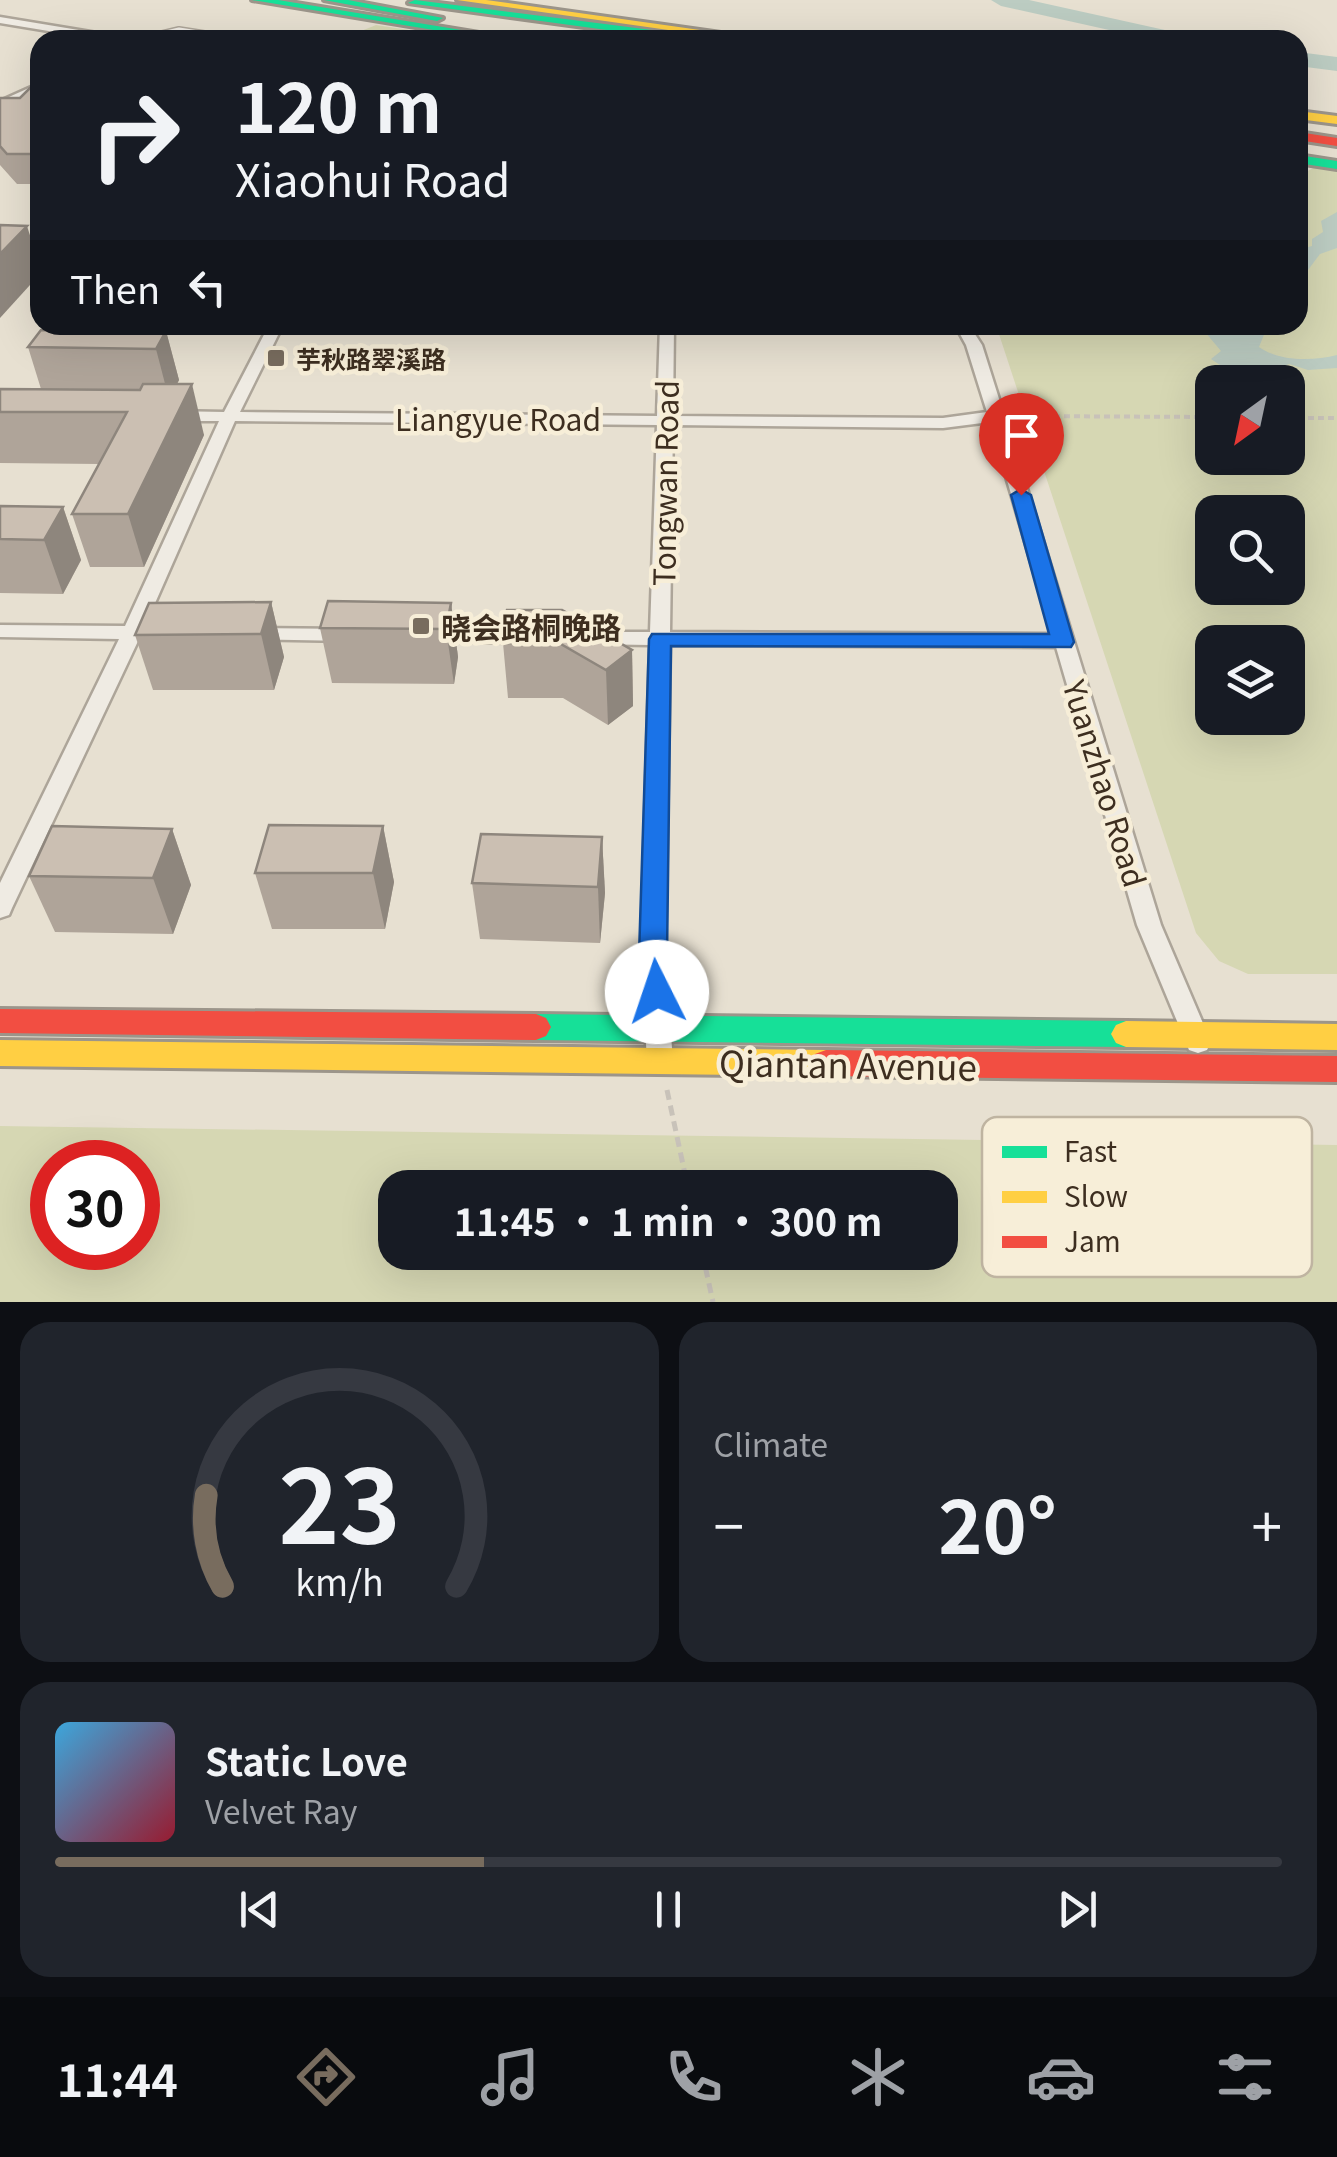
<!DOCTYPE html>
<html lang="en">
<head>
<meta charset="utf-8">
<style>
  body { margin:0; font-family:Georgia,"Noto Sans SC",serif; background:#20242c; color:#f1f3f6; height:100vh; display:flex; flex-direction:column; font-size:38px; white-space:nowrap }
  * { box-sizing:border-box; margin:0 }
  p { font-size:32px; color:#9ea1a6 }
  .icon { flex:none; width:55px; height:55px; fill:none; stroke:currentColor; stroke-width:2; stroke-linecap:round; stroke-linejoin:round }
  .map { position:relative; height:1302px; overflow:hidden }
  .side { display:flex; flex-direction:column; gap:20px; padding:20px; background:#0d0f14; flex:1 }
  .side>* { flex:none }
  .hud { position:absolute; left:30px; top:30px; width:1278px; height:305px; border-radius:30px; box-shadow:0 10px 40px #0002; background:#171b24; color:#f1f3f6; overflow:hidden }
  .needle { width:65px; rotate:213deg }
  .controls { position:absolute; left:1195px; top:365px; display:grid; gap:20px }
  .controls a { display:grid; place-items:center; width:110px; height:110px; border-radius:20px; background:#171b24; box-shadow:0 10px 40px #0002; font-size:50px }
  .speed { position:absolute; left:30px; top:1140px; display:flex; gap:20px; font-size:50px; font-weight:700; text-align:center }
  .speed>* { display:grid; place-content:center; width:130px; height:130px; border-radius:50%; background:#171b24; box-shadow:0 10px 40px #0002; line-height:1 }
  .speed .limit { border:15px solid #d22; background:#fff; color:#111 }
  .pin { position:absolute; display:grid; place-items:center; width:85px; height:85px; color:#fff; margin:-102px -42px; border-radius:50% 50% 50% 0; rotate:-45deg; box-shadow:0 0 10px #0007 }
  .pin .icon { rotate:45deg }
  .me { position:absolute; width:110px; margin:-55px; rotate:356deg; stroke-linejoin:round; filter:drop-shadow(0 0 8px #0008) }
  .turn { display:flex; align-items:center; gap:35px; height:210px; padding:0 40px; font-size:45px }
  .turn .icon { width:130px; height:130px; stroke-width:2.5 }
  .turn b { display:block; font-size:70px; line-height:85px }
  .then { display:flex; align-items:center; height:95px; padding:0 40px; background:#0003; gap:20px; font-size:38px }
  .big { font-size:75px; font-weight:700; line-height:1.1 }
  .side .tile { flex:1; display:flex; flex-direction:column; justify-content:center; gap:15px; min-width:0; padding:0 35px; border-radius:30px; background:#20242c }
  .side .dial { align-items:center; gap:0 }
  .dial svg { height:260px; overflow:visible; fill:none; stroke:#363941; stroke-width:7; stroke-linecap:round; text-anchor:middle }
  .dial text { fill:#f1f3f6; stroke:none }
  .song { display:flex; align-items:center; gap:30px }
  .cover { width:120px; height:120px; border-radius:15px; background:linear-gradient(135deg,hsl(200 70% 55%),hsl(350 70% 35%)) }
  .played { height:10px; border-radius:5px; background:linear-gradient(90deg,#786c5e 35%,#363941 35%) }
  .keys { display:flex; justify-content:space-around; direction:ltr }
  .heat { display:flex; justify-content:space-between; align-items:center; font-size:55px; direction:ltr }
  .side .tiles { flex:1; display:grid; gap:20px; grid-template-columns:1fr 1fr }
  .tile:last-child { grid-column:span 2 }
  .trip { position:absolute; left:378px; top:1170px; width:580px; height:100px; border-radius:30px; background:#171b24; box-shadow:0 10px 40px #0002; font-weight:700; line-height:100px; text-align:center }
  .tab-bar { display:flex; height:160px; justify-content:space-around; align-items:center; background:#090b0e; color:#9ea1a6 }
  .tab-bar .icon { width:70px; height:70px }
  .tab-bar .selected { color:#786c5e }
  .tab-bar b { font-size:45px; color:#f1f3f6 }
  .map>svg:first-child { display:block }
</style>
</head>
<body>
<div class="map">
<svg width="1337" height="1302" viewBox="0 0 1337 1302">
  <rect width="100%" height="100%" fill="#e7e0d1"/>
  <g fill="#d6d7b3" fill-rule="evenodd">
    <polygon points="376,25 476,40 339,40"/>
    <path d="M1317,166L1337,169V974H1248L1219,961L1196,933L996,325H1298V176ZM1212,382H1288V458H1212ZM1212,512H1288V588H1212ZM1212,642H1288V718H1212Z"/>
    <path d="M0,1126L1337,1145V1302H0ZM52,1162H138V1248H52ZM395,1188H940V1252H395Z"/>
  </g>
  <g fill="#bcccc2">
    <polygon points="1337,212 1337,248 1320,254 1308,270 1298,273 1298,250 1312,246 1312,239 1323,232 1321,221"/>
    <path d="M1221,325H1268L1259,347C1280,362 1313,361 1337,355V368L1308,370L1289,364L1261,376L1226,369L1211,359L1221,351L1205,332Z"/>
  </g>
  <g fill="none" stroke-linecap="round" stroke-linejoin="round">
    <g fill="#bcccc2" fill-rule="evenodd">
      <polygon points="991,0 1029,0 1183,34 1194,40 1154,40 1001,6"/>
      <polygon points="1298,52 1337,57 1337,71 1298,66"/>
    </g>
    <defs>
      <g id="lane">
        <polyline points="168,36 197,40"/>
        <polyline points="137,40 179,30 243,40"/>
      </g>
      <g id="street">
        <polygon points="0,17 121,37 126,40 103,40 0,23"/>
        <polygon points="40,83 40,90 0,108 0,101"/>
        <path d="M269,325H283L240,412L657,416L660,325H674L673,416L943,418L987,412L966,345L955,325H969L982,345L1018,459L1161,925L1211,1042L1207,1050L1198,1053L1189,1050L1137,925L1056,647L670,645L665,957L673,1061L669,1069L660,1073L651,1069L647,1061L641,957L650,645L587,644L577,638L587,632H650L657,425L235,421L145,626L163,627L173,633L163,639H139L12,908L9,915L0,918V883L119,639L0,637V625L125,626L219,421H172L164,416L172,411L224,412ZM990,422L1052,634L670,632L673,425L943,428Z"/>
        <polygon points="252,628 348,629 358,635 348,641 245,639 242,634"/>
        <polygon points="432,630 528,631 538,637 528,643 425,641 422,636 425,631"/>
      </g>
      <g id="fast">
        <polygon points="252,0 278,0 522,40 494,40"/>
        <polygon points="324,0 348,0 443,18 437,21"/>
        <polygon points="415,0 707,37 713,40 680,40 408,3"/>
        <polygon points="1298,155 1337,161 1337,169 1298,163"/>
        <polygon points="536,1014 1126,1021 1136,1025 1141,1034 1136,1043 1126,1047 536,1040 526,1036 521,1027 526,1018"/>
      </g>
      <g id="slow">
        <polygon points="457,0 486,0 771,40 739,40"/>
        <polygon points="1298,111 1337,116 1337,124 1298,119"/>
        <polygon points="1126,1021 1337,1024 1337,1050 1126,1047 1116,1043 1111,1034 1116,1025"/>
        <polygon points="0,1040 826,1050 837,1054 841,1063 837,1072 826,1076 0,1066"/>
      </g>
      <g id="jam">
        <polygon points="1298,132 1337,138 1337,146 1298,140"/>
        <polygon points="0,1009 536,1014 546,1018 551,1027 546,1036 536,1040 0,1033"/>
        <polygon points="826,1050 1337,1056 1337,1082 826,1076 815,1072 811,1063 815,1054"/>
      </g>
    </defs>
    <use href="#lane" stroke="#ada599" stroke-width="8"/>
    <use href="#street" stroke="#ada599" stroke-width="5"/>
    <use href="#fast" stroke="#9c958a" stroke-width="6"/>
    <use href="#slow" stroke="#9c958a" stroke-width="6"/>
    <use href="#jam" stroke="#9c958a" stroke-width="6"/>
    <g stroke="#c8c2b9" stroke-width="4" stroke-dasharray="6 4" stroke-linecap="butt">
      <polyline points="1014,416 1212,417"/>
      <polyline points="1288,418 1337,418"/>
    </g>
    <g stroke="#c8c2b9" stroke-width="5" stroke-dasharray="10 6" stroke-linecap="butt">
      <polyline points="667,1090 688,1188"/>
      <polyline points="702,1252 713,1302"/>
    </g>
    <use href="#lane" stroke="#efebe3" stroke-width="5"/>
    <use href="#street" fill="#efebe3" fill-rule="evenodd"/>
    <use href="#fast" fill="#16e098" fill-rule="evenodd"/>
    <use href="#slow" fill="#ffcf43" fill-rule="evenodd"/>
    <use href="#jam" fill="#f24e42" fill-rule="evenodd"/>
  </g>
  <g fill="#afa499">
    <polygon points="40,78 40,184 17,184 0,165 0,98 20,98"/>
    <polygon points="166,331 179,380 177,384 204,435 144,567 90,567 72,514 99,464 0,463 0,389 41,389 28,347"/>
    <polygon points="0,506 63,507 81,560 63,594 0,593"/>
    <polygon points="271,602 284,657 274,690 153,690 135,635"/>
    <polygon points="451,603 458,657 454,684 332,683 320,628"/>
    <polygon points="507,610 632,650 633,706 608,725 563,698 508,698 503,643"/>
    <polygon points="383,826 394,882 385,929 272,929 255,873"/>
    <polygon points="172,829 191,885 173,934 55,932 29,876"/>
    <polygon points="602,837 605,893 600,943 480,939 472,883"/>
  </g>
  <g fill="#8e867d">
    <polygon points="27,226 40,267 40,274 0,318 0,254"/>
    <polygon points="166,331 179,380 169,399 156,349"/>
    <polygon points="192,384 204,435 144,567 128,514"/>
    <polygon points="63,507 81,560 63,594 44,540"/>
    <polygon points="271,602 284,657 274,690 261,634"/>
    <polygon points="451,603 458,657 454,684 446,629"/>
    <polygon points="632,650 633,706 608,725 606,670"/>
    <polygon points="383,826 394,882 385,929 373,873"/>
    <polygon points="172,829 191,885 173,934 153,878"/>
    <polygon points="602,837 605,893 600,943 598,887"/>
  </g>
  <g fill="#cbbfb2" stroke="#8e867d" stroke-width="2.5">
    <polygon points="40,78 40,154 7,154 0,146 0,98 20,98"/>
    <polygon points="0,225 27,226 0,254"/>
    <polygon points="41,330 166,331 156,349 28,347"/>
    <polygon points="143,384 192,384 128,514 72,514 127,412 0,412 0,389 140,390"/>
    <polygon points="0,506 63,507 44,540 0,539"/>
    <polygon points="328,601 451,603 446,629 320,628"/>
    <polygon points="271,602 261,634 135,635 149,603"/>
    <polygon points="507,610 562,610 632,650 606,670 559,643 503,643"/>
    <polygon points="269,825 383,826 373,873 255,873"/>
    <polygon points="52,826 172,829 153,878 29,876"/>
    <polygon points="481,834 602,837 598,887 472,883"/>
  </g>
  <polygon fill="#1a73e8" stroke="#114b97" stroke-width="2.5" points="1021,489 1031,495 1074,642 1071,647 671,646 667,956 671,992 667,1001 657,1005 646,1001 639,956 649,639 652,634 1049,634 1011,495"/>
  <g fill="#786c5e" stroke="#f7eed8" stroke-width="4">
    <rect x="266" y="348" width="20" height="20" rx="5"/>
    <rect x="411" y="616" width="20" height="20" rx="5"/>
  </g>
  <g text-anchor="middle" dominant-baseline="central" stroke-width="9" stroke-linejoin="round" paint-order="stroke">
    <g font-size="25" font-weight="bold" fill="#3d2e20" stroke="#f7eed8" text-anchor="start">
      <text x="296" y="358">芋秋路翠溪路</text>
    </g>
    <g font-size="30" fill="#3d2e20" stroke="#f7eed8">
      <text x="498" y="418">Liangyue Road</text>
      <text transform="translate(664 483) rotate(-89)">Tongwan Road</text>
      <text transform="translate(1106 783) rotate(73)">Yuanzhao Road</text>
    </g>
    <g font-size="30" font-weight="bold" fill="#3d2e20" stroke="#f7eed8" text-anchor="start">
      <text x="441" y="626">晓会路桐晚路</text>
    </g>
    <g font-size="35" fill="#3d2e20" stroke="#f7eed8">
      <text transform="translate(848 1063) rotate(1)">Qiantan Avenue</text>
    </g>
  </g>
  <rect x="982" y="1117" width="330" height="160" rx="15" fill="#f7eed8" stroke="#bfb4a1" stroke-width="2.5"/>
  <rect x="1002" y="1146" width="45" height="12" fill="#16e098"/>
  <rect x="1002" y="1191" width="45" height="12" fill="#ffcf43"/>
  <rect x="1002" y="1236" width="45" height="12" fill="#f24e42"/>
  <g font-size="28" fill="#3d2e20">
    <text x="1064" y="1162">Fast</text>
    <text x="1064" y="1207">Slow</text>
    <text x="1064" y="1252">Jam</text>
  </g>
</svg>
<div class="controls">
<a><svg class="needle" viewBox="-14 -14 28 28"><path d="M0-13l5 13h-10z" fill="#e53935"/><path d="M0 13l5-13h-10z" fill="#9ea1a6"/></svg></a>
<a><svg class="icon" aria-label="search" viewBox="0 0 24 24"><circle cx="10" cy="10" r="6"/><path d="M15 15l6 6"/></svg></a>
<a><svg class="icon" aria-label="layers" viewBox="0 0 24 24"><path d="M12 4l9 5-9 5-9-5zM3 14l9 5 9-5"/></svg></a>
</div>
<div class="speed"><div class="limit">30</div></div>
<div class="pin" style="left:1021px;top:495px;background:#d93025"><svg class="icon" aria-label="arrive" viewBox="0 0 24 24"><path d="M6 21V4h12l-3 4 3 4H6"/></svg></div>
<svg class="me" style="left:657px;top:992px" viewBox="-20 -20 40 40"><circle r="19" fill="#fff"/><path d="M0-13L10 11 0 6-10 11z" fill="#1a73e8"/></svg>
<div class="trip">11:45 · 1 min · 300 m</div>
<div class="hud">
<div class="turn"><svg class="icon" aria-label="right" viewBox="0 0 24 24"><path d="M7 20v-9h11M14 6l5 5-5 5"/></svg><div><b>120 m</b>Xiaohui Road</div></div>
<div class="then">Then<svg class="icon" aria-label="left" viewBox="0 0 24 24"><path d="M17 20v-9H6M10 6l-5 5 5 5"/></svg></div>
</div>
</div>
<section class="side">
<div class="tiles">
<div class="tile dial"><svg viewBox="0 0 100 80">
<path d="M14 69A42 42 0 1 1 86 69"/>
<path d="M14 69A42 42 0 0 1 9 41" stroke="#786c5e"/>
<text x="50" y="56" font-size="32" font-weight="700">23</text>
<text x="50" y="72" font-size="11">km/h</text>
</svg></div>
<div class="tile"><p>Climate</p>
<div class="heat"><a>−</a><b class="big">20°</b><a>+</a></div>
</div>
<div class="tile">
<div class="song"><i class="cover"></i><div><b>Static Love</b><p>Velvet Ray</p></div></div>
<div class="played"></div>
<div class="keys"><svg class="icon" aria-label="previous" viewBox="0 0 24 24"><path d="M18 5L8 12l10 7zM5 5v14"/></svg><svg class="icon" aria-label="pause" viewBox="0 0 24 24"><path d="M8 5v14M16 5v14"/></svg><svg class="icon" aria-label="next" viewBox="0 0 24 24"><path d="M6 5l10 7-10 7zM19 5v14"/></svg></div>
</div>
</div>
</section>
<nav class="tab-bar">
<b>11:44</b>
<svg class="icon selected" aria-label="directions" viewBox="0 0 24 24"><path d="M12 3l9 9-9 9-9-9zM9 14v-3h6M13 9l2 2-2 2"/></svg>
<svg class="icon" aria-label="music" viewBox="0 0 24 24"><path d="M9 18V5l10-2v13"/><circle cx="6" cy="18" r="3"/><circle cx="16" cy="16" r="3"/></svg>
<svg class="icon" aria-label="phone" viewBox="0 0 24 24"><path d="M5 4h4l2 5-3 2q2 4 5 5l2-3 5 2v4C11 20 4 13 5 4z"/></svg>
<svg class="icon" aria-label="climate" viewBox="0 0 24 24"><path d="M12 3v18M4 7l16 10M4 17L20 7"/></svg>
<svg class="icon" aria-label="car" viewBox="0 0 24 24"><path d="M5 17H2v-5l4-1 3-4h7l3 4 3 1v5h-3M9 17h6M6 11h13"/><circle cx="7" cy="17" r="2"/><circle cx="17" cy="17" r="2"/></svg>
<svg class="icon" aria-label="filters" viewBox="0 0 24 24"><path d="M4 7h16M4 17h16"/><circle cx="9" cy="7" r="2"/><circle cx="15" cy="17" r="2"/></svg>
</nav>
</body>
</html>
